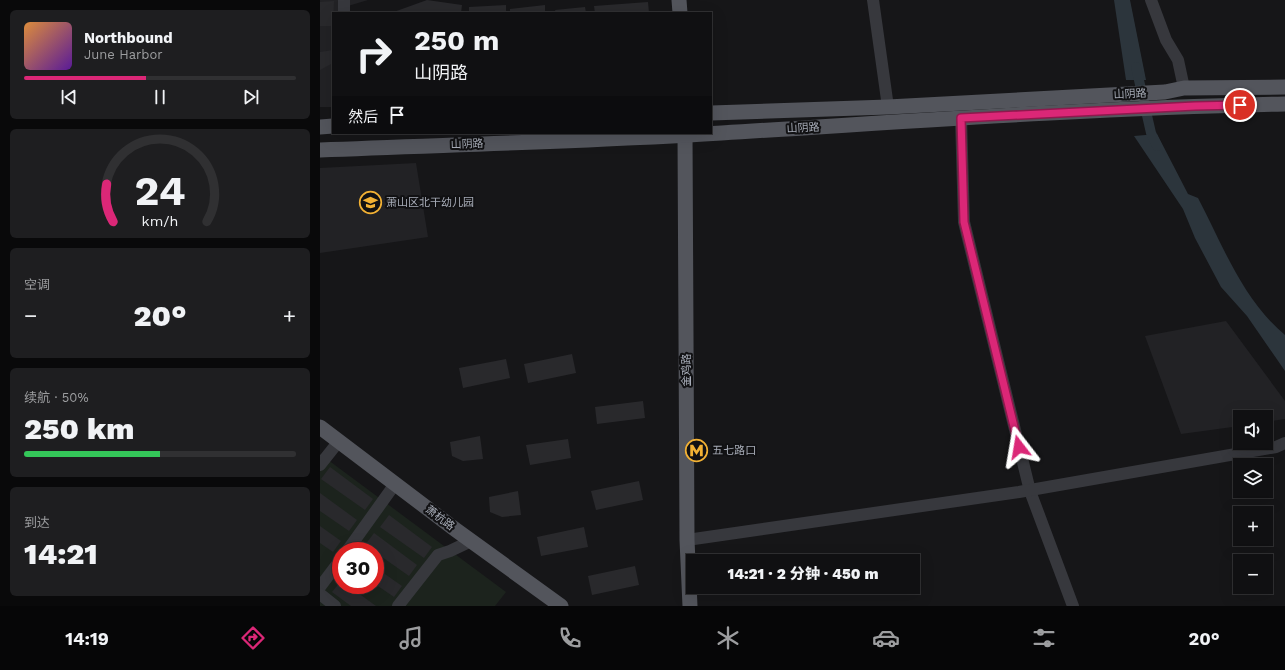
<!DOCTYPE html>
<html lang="zh">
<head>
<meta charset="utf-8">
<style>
  body { margin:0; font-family:"Work Sans","Noto Sans SC",sans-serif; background:#1e1e20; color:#f1f3f6; height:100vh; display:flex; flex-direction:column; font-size:15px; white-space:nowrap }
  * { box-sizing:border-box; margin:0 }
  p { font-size:13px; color:#9c9d9f }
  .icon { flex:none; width:22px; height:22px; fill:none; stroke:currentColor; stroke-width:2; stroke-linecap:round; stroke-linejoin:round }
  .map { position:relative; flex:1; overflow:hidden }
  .details { display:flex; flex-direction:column; gap:10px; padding:10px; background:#09090a; width:320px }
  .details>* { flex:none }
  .hud { position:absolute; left:12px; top:12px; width:380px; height:122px; border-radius:0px; box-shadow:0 4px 16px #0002,0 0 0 1px #303032; background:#101012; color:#f1f3f6; overflow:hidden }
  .controls { position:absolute; left:913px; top:410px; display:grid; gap:8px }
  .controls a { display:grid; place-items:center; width:40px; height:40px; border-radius:0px; background:#101012; box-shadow:0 4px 16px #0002,0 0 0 1px #303032; font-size:20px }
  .speed { position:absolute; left:12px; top:542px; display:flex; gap:8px; font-size:20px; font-weight:700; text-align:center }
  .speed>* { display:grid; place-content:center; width:52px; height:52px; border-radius:50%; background:#101012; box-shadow:0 4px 16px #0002,0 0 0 1px #303032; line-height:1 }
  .speed .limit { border:6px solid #d22; background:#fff; color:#111 }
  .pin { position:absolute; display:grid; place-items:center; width:34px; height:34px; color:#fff; margin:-17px; border:2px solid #fff; border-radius:50%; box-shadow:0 1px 4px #0007 }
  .me { position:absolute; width:44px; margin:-22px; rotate:346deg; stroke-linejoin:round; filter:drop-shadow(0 0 3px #0008) }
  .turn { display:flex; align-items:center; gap:14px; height:84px; padding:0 16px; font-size:18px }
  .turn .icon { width:52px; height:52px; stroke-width:2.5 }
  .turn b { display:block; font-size:28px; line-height:34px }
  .then { display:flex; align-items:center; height:38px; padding:0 16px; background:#0003; gap:8px; font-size:15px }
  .big { font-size:30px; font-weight:800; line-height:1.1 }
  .details .card { flex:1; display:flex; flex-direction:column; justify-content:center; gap:6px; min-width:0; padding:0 14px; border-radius:6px; background:#1e1e20 }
  .details .dial { align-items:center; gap:0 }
  .dial svg { height:104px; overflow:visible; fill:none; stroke:#303032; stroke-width:7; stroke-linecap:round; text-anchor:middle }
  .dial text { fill:#f1f3f6; stroke:none }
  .song { display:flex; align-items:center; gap:12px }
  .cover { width:48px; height:48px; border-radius:6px; background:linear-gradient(135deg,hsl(30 70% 55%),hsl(270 70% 35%)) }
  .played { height:4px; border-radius:2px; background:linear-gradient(90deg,#db2777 45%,#303032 45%) }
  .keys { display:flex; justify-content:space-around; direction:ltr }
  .heat { display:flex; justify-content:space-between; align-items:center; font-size:22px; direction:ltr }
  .charge { height:6px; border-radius:3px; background:linear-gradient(90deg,#34c759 50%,#303032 0) }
  .trip { position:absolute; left:366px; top:554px; width:234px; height:40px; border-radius:0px; background:#101012; box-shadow:0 4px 16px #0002,0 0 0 1px #303032; font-weight:800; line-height:40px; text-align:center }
  .menu { display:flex; height:64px; justify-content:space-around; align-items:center; background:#060607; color:#9c9d9f }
  .menu .icon { width:28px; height:28px }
  .menu .selected { color:#db2777 }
  .menu b { font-size:18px; color:#f1f3f6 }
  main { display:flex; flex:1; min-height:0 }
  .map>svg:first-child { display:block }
</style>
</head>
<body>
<main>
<section class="details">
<div class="card">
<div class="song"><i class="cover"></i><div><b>Northbound</b><p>June Harbor</p></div></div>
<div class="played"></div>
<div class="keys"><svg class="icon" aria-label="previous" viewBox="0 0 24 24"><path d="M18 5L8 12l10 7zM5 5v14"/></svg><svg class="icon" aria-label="pause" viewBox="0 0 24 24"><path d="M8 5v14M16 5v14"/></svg><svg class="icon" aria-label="next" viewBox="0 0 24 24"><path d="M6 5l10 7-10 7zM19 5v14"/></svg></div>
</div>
<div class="card dial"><svg viewBox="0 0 100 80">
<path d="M14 69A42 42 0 1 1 86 69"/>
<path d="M14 69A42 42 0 0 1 9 40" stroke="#db2777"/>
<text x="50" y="56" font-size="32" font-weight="700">24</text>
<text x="50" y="72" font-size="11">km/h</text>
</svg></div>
<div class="card"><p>空调</p>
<div class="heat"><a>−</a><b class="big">20°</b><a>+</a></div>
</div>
<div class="card"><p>续航 · 50%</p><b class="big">250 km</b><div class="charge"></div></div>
<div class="card"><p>到达</p><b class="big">14:21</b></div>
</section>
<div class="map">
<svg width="965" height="606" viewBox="0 0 965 606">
  <rect width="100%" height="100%" fill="#161618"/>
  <g fill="#222225">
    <polygon points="0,0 48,0 28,6 29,13 13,13 13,107 0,107"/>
    <polygon points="96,163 108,237 0,253 0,168"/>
    <polygon points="906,321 965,401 965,419 946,422 946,417 920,417 920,426 861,434 825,336"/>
  </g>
  <path fill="#1c231d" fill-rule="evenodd" d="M0,454L186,592L175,606H0ZM21,551H55V585H21Z"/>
  <g fill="#2c353c">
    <polygon points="794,0 810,0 826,80 806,80"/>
    <path d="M837,134L868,194L878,198C903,246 923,300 965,335V371L927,316L901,287L875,238L863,209L814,136Z"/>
  </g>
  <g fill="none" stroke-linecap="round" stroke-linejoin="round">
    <polyline stroke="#2c353c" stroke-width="10" points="816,67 831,133 837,146"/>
  </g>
  <g fill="#29292c">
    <polygon points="107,0 142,5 141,13 71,13"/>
    <polygon points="14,1 13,26 0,26 0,2"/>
    <polygon points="328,2 329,13 275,13 274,6"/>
    <polygon points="186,5 186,13 149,13 149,7"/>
    <polygon points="225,5 225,13 190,13 190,9"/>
    <polygon points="265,7 266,13 236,13 235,10"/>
    <polygon points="13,50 13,63 0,70 0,52"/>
    <polygon points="252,354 256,373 208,383 204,364"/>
    <polygon points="186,359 190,378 143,388 139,368"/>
    <polygon points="323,401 325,418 277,424 275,407"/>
    <polygon points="160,436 163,459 143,461 132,456 130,442"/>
    <polygon points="248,439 251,458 210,465 206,445"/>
    <polygon points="10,467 53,499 45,510 1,479"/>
    <polygon points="319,481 323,500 276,510 271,491"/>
    <polygon points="198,491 201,515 182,517 170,512 169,497"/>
    <polygon points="0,493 37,520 29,531 0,511"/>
    <polygon points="69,515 112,547 104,558 60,527"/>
    <polygon points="0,526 21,541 13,552 0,543"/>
    <polygon points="264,527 268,547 221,556 217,537"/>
    <polygon points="54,533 97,565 89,576 45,545"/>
    <polygon points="315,566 319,585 272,595 268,576"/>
    <polygon points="55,567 82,586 74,597 55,584"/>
    <polygon points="21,581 21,585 27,585 56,606 31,606 12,592"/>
  </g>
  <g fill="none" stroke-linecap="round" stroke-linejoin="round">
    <g stroke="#37383d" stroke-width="12">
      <polyline points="24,0 24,13"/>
      <polyline points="553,0 568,107"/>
      <polyline points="831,0 846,40 858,60 864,88"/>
      <polyline points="641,118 644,222 710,491 753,606"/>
      <polyline points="0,465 19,441"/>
      <polyline points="367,540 699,492 956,447 965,443"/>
      <polyline points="27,551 75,484"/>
      <polyline points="0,587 21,559"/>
      <polyline points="0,594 15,606"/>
      <polyline points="78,606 118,555 130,551 151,541"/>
    </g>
    <g stroke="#53555c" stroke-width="15">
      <polyline points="359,0 360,13"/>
      <polyline points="391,113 568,107 845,92 864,88 965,87"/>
      <polyline points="0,127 13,126"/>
      <polyline points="365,133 367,540 370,606"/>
      <path d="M0,150C123,145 246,142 369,135C567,123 766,108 965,104"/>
      <polyline points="0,427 136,530 241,606"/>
    </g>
  </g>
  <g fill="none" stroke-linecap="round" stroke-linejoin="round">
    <defs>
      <polyline id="route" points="699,447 644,222 641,118 875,106 920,105"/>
    </defs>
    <use href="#route" stroke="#8e194d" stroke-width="10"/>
    <use href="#route" stroke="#db2777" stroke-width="7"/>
  </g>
  <defs>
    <symbol id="school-ring" viewBox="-11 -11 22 22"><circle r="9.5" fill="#111113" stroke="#f2b134" stroke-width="1.5"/><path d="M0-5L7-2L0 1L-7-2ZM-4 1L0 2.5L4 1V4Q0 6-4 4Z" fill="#f2b134"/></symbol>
    <symbol id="metro-ring" viewBox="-11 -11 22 22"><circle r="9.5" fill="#111113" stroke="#f2b134" stroke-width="1.5"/><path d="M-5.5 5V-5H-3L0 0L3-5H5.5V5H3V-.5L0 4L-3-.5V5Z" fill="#f2b134"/></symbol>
  </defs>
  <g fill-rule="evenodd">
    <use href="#school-ring" x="38" y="190" width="25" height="25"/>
    <use href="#metro-ring" x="364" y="438" width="25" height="25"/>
  </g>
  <g text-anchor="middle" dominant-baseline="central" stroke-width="4" stroke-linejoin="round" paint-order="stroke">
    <g font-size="11" fill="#a8adb8" stroke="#111113">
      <text transform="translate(810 94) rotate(-3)">山阴路</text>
      <text transform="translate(483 128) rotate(-3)">山阴路</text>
      <text transform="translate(147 144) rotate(-2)">山阴路</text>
      <text transform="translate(366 370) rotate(-90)">金鸡路</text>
      <text transform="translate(120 518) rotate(37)">萧杭路</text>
    </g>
    <g font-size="11" fill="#a8adb8" stroke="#111113" text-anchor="start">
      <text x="66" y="202">萧山区北干幼儿园</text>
      <text x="392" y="450">五七路口</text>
    </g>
  </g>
</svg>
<div class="controls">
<a><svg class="icon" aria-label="sound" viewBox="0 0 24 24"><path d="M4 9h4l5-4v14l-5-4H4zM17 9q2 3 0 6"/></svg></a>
<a><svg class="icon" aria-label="layers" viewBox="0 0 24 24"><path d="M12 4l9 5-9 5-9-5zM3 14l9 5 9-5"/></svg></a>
<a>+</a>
<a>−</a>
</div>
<div class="speed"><div class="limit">30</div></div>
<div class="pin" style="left:920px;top:105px;background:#d93025"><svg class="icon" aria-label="arrive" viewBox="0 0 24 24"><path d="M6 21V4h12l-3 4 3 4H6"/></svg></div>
<svg class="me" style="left:699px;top:447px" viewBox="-20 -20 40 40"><path d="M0-17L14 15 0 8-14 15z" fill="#db2777" stroke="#fff" stroke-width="4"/></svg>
<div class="trip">14:21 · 2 分钟 · 450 m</div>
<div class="hud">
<div class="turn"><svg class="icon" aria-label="right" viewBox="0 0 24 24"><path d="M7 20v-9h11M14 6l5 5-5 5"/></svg><div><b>250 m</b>山阴路</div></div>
<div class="then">然后<svg class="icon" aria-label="arrive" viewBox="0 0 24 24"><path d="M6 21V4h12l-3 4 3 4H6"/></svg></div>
</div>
</div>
</main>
<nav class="menu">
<b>14:19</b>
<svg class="icon selected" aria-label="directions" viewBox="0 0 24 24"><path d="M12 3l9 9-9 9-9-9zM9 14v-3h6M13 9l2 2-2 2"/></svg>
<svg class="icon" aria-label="music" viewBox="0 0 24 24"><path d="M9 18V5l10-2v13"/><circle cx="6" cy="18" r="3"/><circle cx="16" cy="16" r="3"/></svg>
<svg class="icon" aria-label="phone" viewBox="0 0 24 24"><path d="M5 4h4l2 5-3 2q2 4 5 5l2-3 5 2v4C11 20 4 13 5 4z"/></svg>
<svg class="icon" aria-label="climate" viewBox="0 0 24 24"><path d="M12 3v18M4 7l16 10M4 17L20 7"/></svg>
<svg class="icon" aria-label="car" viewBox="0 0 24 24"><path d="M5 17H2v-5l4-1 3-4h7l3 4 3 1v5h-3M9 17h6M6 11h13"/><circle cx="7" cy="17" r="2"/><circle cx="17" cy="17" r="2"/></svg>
<svg class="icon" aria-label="filters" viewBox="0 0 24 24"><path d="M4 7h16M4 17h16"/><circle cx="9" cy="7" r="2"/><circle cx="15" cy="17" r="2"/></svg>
<b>20°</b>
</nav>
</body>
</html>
